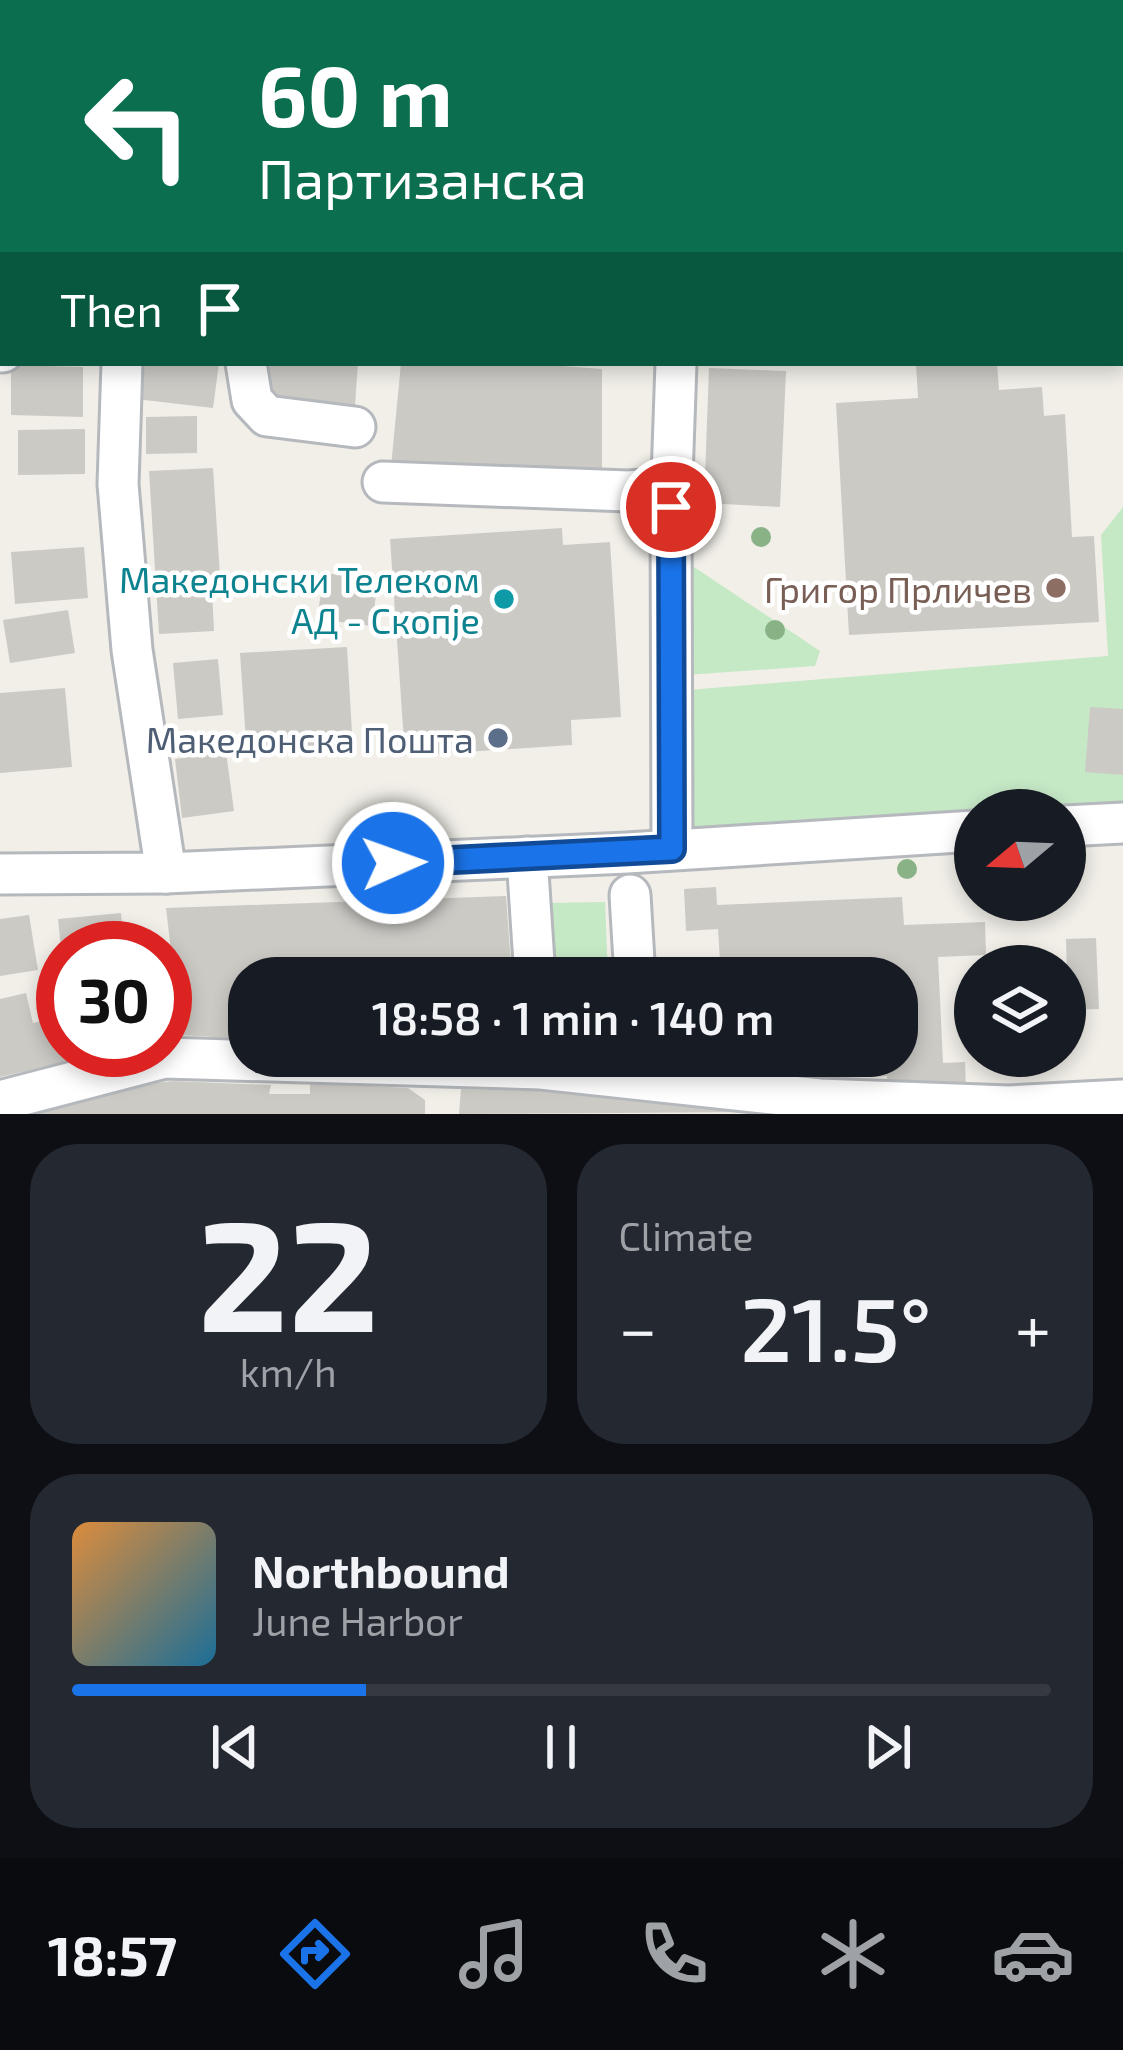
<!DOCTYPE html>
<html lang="en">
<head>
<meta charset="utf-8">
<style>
  body { margin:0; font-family:"Exo 2",sans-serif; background:#242831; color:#f1f3f6; height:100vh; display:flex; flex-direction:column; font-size:45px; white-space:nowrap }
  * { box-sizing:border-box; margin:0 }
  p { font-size:39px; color:#9ea1a6 }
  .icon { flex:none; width:66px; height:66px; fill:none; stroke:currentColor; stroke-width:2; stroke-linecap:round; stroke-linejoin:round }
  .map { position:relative; height:1114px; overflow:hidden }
  .panel { display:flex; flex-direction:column; gap:30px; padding:30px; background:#0d0f14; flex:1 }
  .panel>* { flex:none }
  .banner { position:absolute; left:0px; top:0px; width:1125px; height:366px; box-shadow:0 6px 18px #0003; background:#0b6e4f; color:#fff; overflow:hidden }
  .needle { width:78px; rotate:251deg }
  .controls { position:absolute; left:954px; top:789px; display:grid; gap:24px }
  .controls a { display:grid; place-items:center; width:132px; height:132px; border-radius:50%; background:#171b24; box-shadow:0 6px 18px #0003; font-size:60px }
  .speed { position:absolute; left:36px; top:921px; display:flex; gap:24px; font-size:60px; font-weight:700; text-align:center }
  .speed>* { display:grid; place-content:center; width:156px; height:156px; border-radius:50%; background:#171b24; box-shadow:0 6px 18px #0003; line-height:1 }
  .speed .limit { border:18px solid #d22; background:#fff; color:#111 }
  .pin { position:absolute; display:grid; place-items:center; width:102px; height:102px; color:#fff; margin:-51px; border:6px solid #fff; border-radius:50%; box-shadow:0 3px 12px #0007 }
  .me { position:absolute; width:132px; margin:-66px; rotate:88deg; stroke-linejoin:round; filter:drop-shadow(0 0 9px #0008) }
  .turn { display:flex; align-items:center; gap:42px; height:252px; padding:0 60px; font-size:54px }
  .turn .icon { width:156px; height:156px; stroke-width:2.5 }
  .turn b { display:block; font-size:84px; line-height:102px }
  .then { display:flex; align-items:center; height:114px; padding:0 60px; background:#0003; gap:24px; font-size:45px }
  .big { font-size:90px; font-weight:600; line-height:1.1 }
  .panel .card { flex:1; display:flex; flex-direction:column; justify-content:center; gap:18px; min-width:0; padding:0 42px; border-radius:48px; background:#242831 }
  .panel .dial { align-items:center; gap:0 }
  .dial b { font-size:156px; line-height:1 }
  .song { display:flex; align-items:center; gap:36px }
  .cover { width:144px; height:144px; border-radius:18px; background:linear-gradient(135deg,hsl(30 70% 55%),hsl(200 70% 35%)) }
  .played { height:12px; border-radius:6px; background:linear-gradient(90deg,#1a73e8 30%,#363941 30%) }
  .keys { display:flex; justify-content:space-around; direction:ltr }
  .heat { display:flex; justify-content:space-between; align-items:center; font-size:66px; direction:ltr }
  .panel .tiles { flex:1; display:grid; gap:30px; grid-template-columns:1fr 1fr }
  .card:last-child { grid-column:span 2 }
  .trip { position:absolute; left:228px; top:957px; width:690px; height:120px; border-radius:48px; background:#171b24; box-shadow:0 6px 18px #0003; font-weight:600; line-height:120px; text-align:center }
  .menu { display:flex; height:192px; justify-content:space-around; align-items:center; background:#090b0e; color:#9ea1a6 }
  .menu .icon { width:84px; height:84px }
  .menu .active { color:#1a73e8 }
  .menu b { font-size:54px; color:#f1f3f6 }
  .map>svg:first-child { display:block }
</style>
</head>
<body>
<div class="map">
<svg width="1123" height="1114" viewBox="0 0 1123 1114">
  <rect width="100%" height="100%" fill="#f1efe8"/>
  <polygon fill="#e1ded6" points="344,0 707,0 343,3"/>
  <g fill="#c5e8c5">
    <polygon points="1123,507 1123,709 1085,771 1123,775 1123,823 1065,810 975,810 975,831 677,847 676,691 1108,656 1101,535"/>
    <polygon points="679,557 820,651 815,666 685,675"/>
    <polygon points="605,902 608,978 549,978 547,903"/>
  </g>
  <g fill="#cccac5">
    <polygon points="141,363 219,363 213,408 136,399"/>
    <polygon points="259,363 358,363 355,405 256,398"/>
    <polygon points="401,363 521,363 602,369 602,485 391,467"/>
    <polygon points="916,363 997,363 999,390 1042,387 1044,416 1065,414 1072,537 1094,536 1099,622 849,635 836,403 918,398"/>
    <polygon points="11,365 83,367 83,417 11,415"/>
    <polygon points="709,368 786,371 780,507 704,503"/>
    <polygon points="197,416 197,453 146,454 146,417"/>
    <polygon points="85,429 85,474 18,475 18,430"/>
    <polygon points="213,468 221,591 212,591 214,631 159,634 149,471"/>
    <polygon points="562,528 563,545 610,542 621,717 571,720 572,745 405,756 390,539"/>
    <polygon points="84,547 88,598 15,604 11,552"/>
    <polygon points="324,573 378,580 372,626 317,619"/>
    <polygon points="68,610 75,653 10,663 3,620"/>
    <polygon points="347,647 353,750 247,756 240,653"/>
    <polygon points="218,659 223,715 178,719 173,663"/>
    <polygon points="65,688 72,767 0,773 0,693"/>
    <polygon points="1090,707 1123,709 1123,775 1085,772"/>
    <polygon points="226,752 234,811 182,818 175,759"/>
    <polygon points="716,887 717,905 902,897 904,925 985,922 986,955 938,957 943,1063 965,1062 966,1090 888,1093 887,1076 835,1078 834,1056 897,1056 897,978 721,978 718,929 686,931 684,889"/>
    <polygon points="506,896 512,978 249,978 249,1039 181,1035 166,908"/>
    <polygon points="121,913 124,948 61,948 58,919"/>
    <polygon points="29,915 38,970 0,976 0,919"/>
    <polygon points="1096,938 1099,1009 1068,1010 1066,939"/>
    <polygon points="26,993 33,1023 63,1016 63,1050 107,1052 0,1077 0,999"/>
    <polygon points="724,1056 775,1056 775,1060 725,1062"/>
    <polygon points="173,1081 271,1085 269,1094 310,1094 310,1083 408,1088 425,1100 425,1114 0,1114 74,1093"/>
    <polygon points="461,1089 589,1092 768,1112 459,1114"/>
  </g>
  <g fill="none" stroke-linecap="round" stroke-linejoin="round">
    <defs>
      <g id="minor">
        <polyline points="1099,0 1109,3"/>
        <polyline points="187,3 188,0"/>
        <polyline points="736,3 737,0"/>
        <polyline points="0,134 3,134"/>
        <polyline points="0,352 3,352"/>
        <polyline points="122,363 118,484 132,650 166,873"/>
        <polyline points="246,363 252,400 267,416 355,427"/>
        <polyline points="383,482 628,491 672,488"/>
        <polyline points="1065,826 1123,823"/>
        <polyline points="672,849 671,507 676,363"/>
        <polyline points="527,857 535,978"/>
        <polyline points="0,874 166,873 627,853 975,831"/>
        <polyline points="630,895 635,978"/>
        <polyline points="0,1101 165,1058 541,1069 819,1099 1009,1106 1123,1100"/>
      </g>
    </defs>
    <use href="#minor" stroke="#b5b8bc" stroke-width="45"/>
    <use href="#minor" stroke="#fff" stroke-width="39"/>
  </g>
  <g fill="#89b387">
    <circle cx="761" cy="537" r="10"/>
    <circle cx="775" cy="630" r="10"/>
    <circle cx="907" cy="869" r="10"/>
  </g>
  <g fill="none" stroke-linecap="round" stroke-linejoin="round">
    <defs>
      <polyline id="route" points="393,863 672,849 671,507"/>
    </defs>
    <use href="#route" stroke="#114b97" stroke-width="30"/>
    <use href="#route" stroke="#1a73e8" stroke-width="21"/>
  </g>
  <circle fill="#8d6e63" stroke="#fff" stroke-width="4.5" cx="1056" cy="588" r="12"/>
  <circle fill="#0f9aa8" stroke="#fff" stroke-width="4.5" cx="504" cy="599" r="12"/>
  <circle fill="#5c6f8a" stroke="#fff" stroke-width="4.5" cx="498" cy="738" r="12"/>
  <g text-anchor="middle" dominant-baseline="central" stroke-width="9" stroke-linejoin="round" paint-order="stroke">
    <g font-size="36" fill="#0d838f" stroke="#fff" text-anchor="end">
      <text x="480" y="578">Македонски Телеком<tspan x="480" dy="41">АД - Скопје</tspan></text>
    </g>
    <g font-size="36" fill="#785e54" stroke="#fff" text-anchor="end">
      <text x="1032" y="588">Григор Прличев</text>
    </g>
    <g font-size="36" fill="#4e5e75" stroke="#fff" text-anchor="end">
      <text x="474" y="738">Македонска Пошта</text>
    </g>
  </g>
</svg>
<div class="controls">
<a><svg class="needle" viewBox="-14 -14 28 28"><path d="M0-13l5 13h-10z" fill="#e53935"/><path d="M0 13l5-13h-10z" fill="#9ea1a6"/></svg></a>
<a><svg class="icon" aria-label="layers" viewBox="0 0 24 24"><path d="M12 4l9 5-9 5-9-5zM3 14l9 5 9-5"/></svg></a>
</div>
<div class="speed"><div class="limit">30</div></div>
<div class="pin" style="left:671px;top:507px;background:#d93025"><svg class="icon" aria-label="arrive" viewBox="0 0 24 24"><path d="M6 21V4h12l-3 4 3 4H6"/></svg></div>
<svg class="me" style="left:393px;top:863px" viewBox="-20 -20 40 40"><circle r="17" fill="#1a73e8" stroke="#fff" stroke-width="3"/><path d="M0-11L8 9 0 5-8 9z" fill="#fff"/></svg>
<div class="trip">18:58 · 1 min · 140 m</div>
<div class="banner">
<div class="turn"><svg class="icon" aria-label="left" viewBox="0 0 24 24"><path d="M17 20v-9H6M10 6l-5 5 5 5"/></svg><div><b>60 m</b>Партизанска</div></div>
<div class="then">Then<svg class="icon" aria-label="arrive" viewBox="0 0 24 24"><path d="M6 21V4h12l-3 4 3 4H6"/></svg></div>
</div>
</div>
<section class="panel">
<div class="tiles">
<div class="card dial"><b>22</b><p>km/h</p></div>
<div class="card"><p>Climate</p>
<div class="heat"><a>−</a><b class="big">21.5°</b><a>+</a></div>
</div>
<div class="card">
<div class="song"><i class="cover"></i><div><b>Northbound</b><p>June Harbor</p></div></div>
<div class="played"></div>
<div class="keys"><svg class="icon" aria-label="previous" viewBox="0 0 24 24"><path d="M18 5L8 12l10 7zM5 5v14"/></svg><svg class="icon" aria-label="pause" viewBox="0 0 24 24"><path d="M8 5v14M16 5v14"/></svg><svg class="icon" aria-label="next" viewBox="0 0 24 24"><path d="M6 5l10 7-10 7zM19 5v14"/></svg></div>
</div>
</div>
</section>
<nav class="menu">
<b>18:57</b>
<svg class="icon active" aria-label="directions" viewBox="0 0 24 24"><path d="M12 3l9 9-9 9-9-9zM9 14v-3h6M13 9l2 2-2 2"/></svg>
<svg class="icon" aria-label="music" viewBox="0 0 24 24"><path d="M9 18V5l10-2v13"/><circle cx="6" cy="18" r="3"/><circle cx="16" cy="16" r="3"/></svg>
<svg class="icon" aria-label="phone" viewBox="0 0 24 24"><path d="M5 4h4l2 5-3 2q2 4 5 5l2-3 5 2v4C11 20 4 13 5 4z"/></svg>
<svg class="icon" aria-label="climate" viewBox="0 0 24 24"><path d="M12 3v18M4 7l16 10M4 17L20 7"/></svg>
<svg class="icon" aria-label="car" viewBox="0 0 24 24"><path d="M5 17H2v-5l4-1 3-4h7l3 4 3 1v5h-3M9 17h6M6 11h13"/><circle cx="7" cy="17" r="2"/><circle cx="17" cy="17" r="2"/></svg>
</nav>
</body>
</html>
